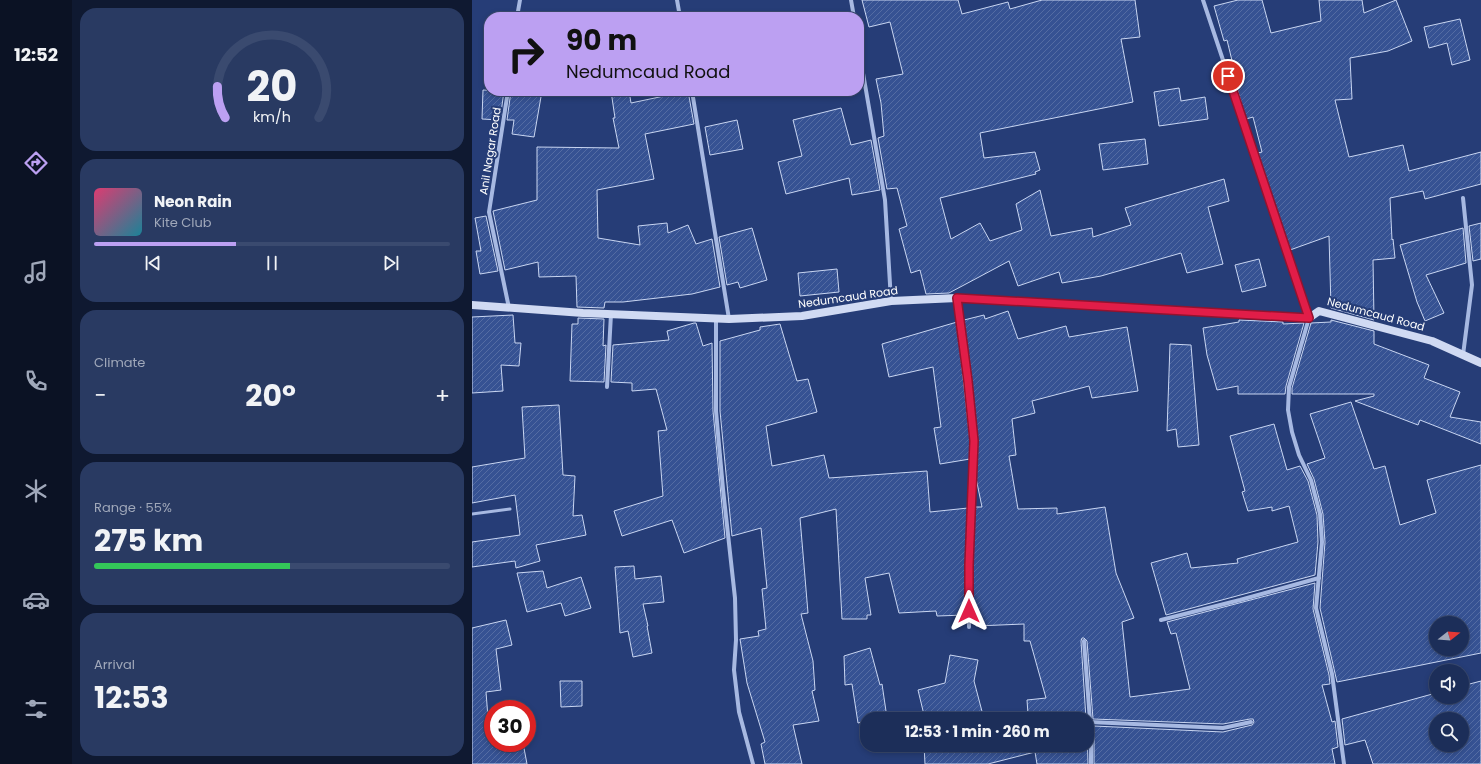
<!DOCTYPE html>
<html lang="en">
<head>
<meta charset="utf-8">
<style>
  body { margin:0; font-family:Poppins,sans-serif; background:#293a62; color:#f1f3f6; height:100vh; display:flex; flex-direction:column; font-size:15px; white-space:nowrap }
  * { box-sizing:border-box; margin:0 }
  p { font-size:13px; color:#a0a8ba }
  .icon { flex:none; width:22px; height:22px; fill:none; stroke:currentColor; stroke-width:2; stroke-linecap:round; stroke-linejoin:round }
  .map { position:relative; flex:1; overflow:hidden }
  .side { display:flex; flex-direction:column; gap:8px; padding:8px; background:#0f1931; width:400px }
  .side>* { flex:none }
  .top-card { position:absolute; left:12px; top:12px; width:380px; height:84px; border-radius:16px; box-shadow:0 2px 6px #0003,0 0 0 1px #3a4a6f; background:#bca0f2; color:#111; overflow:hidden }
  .needle { width:26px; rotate:73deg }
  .buttons { position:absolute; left:957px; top:616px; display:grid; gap:8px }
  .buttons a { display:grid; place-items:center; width:40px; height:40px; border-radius:50%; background:#1c2e59; box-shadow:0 2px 6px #0003,0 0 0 1px #3a4a6f; font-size:20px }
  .speed { position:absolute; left:12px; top:700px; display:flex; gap:8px; font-size:20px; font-weight:700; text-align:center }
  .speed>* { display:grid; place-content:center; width:52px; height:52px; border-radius:50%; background:#1c2e59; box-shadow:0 2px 6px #0003,0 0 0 1px #3a4a6f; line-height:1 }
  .speed .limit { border:6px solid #d22; background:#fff; color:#111 }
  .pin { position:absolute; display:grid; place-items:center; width:34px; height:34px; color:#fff; margin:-17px; border:2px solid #fff; border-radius:50%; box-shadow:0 1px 4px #0007 }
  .me { position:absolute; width:44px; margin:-22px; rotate:0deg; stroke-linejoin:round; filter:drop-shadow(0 0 3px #0008) }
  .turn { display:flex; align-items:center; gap:14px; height:84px; padding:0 16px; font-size:18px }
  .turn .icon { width:52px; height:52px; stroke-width:2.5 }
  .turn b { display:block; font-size:28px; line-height:34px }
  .big { font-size:30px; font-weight:700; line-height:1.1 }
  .side .widget { flex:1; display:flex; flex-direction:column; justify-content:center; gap:6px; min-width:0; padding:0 14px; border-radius:16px; background:#293a62 }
  .side .dial { align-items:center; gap:0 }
  .dial svg { height:104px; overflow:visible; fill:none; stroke:#3a4a6f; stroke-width:7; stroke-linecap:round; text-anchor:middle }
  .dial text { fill:#f1f3f6; stroke:none }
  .song { display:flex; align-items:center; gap:12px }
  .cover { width:48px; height:48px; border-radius:6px; background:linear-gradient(135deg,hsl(340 70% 55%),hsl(190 70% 35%)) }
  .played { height:4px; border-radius:2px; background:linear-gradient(90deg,#bca0f2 40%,#3a4a6f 40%) }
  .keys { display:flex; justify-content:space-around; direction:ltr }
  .heat { display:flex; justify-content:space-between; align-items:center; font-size:22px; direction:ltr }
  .charge { height:6px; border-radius:3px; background:linear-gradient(90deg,#34c759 55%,#3a4a6f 0) }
  .trip { position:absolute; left:388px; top:712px; width:234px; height:40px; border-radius:16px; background:#1c2e59; box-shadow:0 2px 6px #0003,0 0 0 1px #3a4a6f; font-weight:700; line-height:40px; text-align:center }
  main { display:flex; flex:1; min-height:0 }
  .dock { display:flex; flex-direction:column; width:72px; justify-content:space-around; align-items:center; background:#0b1224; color:#a0a8ba }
  .dock .icon { width:28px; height:28px }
  .dock .current { color:#bca0f2 }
  .dock b { font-size:18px; color:#f1f3f6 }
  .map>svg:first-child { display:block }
</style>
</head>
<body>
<main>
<nav class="dock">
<b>12:52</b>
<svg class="icon current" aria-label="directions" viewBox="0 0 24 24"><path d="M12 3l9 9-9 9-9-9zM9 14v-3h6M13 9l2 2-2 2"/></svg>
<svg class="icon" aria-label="music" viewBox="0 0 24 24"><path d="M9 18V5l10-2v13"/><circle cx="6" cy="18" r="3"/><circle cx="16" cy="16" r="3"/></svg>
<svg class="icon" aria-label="phone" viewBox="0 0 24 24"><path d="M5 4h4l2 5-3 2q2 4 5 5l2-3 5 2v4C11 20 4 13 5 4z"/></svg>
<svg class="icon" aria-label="climate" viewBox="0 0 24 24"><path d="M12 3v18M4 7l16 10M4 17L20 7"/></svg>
<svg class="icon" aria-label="car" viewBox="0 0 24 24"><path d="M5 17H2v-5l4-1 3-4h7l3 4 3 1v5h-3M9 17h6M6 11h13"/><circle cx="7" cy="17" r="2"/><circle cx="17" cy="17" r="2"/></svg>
<svg class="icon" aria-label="filters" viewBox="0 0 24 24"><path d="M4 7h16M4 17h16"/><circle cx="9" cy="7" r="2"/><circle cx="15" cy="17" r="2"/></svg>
</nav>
<section class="side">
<div class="widget dial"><svg viewBox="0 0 100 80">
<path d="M14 69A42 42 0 1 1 86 69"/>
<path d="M14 69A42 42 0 0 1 8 45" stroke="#bca0f2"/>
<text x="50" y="56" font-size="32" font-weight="700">20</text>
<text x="50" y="72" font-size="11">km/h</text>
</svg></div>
<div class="widget">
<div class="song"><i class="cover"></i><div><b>Neon Rain</b><p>Kite Club</p></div></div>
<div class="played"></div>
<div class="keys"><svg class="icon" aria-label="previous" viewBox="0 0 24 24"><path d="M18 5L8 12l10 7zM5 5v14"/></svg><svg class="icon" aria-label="pause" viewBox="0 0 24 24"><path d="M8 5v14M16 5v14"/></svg><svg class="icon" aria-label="next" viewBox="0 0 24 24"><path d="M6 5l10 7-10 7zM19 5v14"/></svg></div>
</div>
<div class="widget"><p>Climate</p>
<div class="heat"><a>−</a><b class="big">20°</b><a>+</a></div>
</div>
<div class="widget"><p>Range · 55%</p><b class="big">275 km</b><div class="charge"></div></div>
<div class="widget"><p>Arrival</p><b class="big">12:53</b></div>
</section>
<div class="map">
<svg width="1009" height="764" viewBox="0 0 1009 764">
  <defs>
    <pattern id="building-hatch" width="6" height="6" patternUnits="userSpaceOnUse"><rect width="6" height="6" fill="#365293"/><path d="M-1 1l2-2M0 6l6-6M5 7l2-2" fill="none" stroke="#546ca3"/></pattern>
  </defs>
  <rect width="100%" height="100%" fill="#263d77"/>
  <g fill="url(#building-hatch)" stroke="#c9d6f2" fill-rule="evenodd">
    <polygon points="390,0 486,0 490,14 536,2 538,9 570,0 663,0 668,37 649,39 661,102 508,133 512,158 563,152 568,170 563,172 564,174 468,198 479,239 508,223 518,241 550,230 544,204 568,190 579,236 620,228 621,237 659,225 653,208 752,179 757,201 736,207 751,264 715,273 709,253 629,276 590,283 587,272 546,286 537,261 477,293 454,294 448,270 439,273 427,229 435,226 425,188 415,189 406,138 412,136 409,103 404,79 431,74 418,22 397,27"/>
    <polygon points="766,0 790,0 799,33 849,21 847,0 890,0 892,13 924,0 940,41 916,51 878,58 880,99 863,100 877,157 931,145 937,171 1009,152 1009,184 953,199 951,191 918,198 920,240 921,239 923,258 901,260 902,320 859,308 857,236 818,250 786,153 790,152 781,117 774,119 762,78 764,77 755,40 752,41 742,6"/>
    <polygon points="988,19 998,60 980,65 975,43 957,48 952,27"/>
    <polygon points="707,88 709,101 733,97 736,119 687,126 682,92"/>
    <polygon points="11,90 32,91 28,120 10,119"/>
    <polygon points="39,91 70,91 62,137 40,134 42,120 35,120"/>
    <polygon points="139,91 157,91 159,103 216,91 222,124 173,134 182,179 125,190 126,238 168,245 166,226 195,223 196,233 216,225 224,244 240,239 248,287 220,294 151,302 133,302 132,308 105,307 104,276 67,277 66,262 33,270 21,211 65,200 65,147 147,148 141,118 143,118"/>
    <polygon points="369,108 379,145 399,140 408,190 380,195 377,178 314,194 306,162 330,156 321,120"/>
    <polygon points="265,120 271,149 238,155 233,127"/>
    <polygon points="673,139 676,164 631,170 627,144"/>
    <polygon points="14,216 26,271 8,274 4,251 9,251 3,218"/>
    <polygon points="1009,223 1009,259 1001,261 997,226"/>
    <polygon points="280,228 295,280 268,288 266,282 255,285 247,237"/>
    <polygon points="991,228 994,263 954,275 972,313 953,321 945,302 928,245"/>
    <polygon points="787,259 794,286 770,292 763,265"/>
    <polygon points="365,269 367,292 328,296 326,273"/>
    <polygon points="536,311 546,339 594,326 597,337 655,327 666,391 620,398 617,386 560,401 563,413 540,419 544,455 537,456 546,509 585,508 585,514 633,507 644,573 662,618 650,622 658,697 718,689 704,633 699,634 695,622 843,583 841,609 857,675 858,684 850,685 860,722 863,721 866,747 860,749 863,764 622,764 622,726 751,732 780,725 782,722 781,719 778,719 751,724 621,719 615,641 612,638 610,638 609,641 614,719 537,719 556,714 555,700 574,698 558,641 552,641 552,624 504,626 504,615 500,616 500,565 503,507 510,507 504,478 505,441 492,320 512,315 513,319"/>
    <polygon points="41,315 43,343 49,343 47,366 29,365 31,391 0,393 0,317"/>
    <polygon points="106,318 132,319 131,346 134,345 132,382 98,381 100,324 106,324"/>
    <polygon points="767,320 811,322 811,324 832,323 814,386 813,394 766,394 766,386 745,390 735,355 731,328 767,322"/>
    <polygon points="859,320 902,331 902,344 957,365 952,378 988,392 978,417 1009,422 1009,444 948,420 946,425 883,401 902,396 902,394 820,394 820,388 839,323 859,322"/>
    <polygon points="485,322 498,441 498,459 468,464 462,428 469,427 461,367 417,377 410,344"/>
    <polygon points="222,323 224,323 231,346 240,343 241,411 253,538 212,553 200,520 150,536 142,511 191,496 186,431 195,430 184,389 160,391 160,383 139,382 141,345 197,340 195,331"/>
    <polygon points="308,324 325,381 336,379 345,412 294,426 300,466 352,455 357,478 455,471 458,512 496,508 494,565 494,615 465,616 464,611 427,613 417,573 393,578 399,615 395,615 395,619 370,619 364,509 328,518 336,613 329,614 341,661 343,690 340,691 347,721 321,725 330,764 293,764 289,744 293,742 275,683 268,639 287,636 286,631 294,629 290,589 295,588 289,528 260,536 248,411 248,341 288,330 288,327"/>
    <polygon points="698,344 719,345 727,445 706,447 704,429 695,431"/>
    <path d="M879,402L902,469L913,466L928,525L964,513L955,480L1009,465V653L865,682L848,608L853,542L851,514L842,479L835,464L853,458L838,414ZM964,623H990V649H964Z"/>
    <polygon points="87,405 91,475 103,476 101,516 110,515 114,535 64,545 68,561 44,568 43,561 0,567 0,542 48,535 43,495 0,503 0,467 53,458 50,407"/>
    <polygon points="802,424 815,470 828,466 836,481 845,515 846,542 843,575 694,615 679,563 715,553 719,568 766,563 765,559 826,542 817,506 800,511 800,507 776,511 770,492 773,491 758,436"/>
    <polygon points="162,566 163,579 189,576 192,602 171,604 176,626 175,626 180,653 161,657 156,631 148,633 143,567"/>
    <polygon points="71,571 75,588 109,577 119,608 93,616 89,603 55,612 45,573"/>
    <polygon points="34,620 40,645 24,649 29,690 14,692 18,743 51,743 55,764 0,764 0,628"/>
    <polygon points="398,648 408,685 410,684 415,718 395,719 395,721 386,723 380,684 373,685 372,656"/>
    <polygon points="478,655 506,660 502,681 512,719 453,719 446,690 473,683"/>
    <polygon points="88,681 110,681 110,706 89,707"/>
    <path d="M1009,681V764H901L893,740L873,745L870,719L964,693V697H990V686ZM964,719H990V745H964Z"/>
    <polygon points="615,727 616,764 565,764 563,752 516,764 453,764 452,745 615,745"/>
  </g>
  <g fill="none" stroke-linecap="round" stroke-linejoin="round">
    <polyline stroke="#a7b9e2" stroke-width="3" points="0,514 38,509"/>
    <g stroke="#a7b9e2" stroke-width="4">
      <polyline points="205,0 208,17"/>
      <polyline points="379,0 382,17"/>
      <polyline points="731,0 837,318 817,387 816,410 820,432 827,455 839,480 848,514 850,542 844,608 860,674 872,764"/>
      <polyline points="45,17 48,0"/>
      <polyline points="387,50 413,200 419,301"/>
      <polyline points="36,91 17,212 37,308"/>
      <polyline points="220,91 257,319"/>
      <polyline points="485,298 496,381 502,441 497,565 497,627"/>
      <polyline points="244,319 244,411 251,489 263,598 264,640 262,670 267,712 281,764"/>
      <polyline points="991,355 1000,285 991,198"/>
      <polyline points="135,387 139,314"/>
      <polyline points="689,620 768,600 847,578"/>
      <polyline points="612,641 619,734 619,764"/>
      <polyline points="618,722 751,728 779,722"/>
    </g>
    <polyline stroke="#d0daf3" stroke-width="8" points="0,305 111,313 257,319 330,316 419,301 485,298 837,318 847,311 960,341 1009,363"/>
  </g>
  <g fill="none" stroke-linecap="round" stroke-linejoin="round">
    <defs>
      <polyline id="route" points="497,611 497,565 502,441 496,381 485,298 837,318 756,76"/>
    </defs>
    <use href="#route" stroke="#92132f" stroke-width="10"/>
    <use href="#route" stroke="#e11d48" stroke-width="7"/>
  </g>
  <g text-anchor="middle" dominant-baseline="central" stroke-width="4" stroke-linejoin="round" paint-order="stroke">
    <g font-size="11" fill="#fff" stroke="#263d77">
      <text transform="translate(18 151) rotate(-81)">Anil Nagar Road</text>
      <text transform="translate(376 297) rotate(-8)">Nedumcaud Road</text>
      <text transform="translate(904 314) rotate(15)">Nedumcaud Road</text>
    </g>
  </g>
</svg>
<div class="buttons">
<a><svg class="needle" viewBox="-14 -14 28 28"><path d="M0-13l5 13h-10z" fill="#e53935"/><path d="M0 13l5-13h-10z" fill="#a0a8ba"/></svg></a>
<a><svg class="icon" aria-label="sound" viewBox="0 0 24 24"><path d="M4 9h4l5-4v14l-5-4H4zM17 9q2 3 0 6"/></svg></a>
<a><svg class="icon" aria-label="search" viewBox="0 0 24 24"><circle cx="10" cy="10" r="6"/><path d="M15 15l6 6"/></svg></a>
</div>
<div class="speed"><div class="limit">30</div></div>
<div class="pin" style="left:756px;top:76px;background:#d93025"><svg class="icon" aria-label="arrive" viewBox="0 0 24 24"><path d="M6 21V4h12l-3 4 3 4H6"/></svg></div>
<svg class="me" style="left:497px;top:611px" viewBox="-20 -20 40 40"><path d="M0-17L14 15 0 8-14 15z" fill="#e11d48" stroke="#fff" stroke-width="4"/></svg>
<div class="trip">12:53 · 1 min · 260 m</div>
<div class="top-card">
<div class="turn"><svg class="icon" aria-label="right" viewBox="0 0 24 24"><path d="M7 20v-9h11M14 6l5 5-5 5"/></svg><div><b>90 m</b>Nedumcaud Road</div></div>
</div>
</div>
</main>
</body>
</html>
